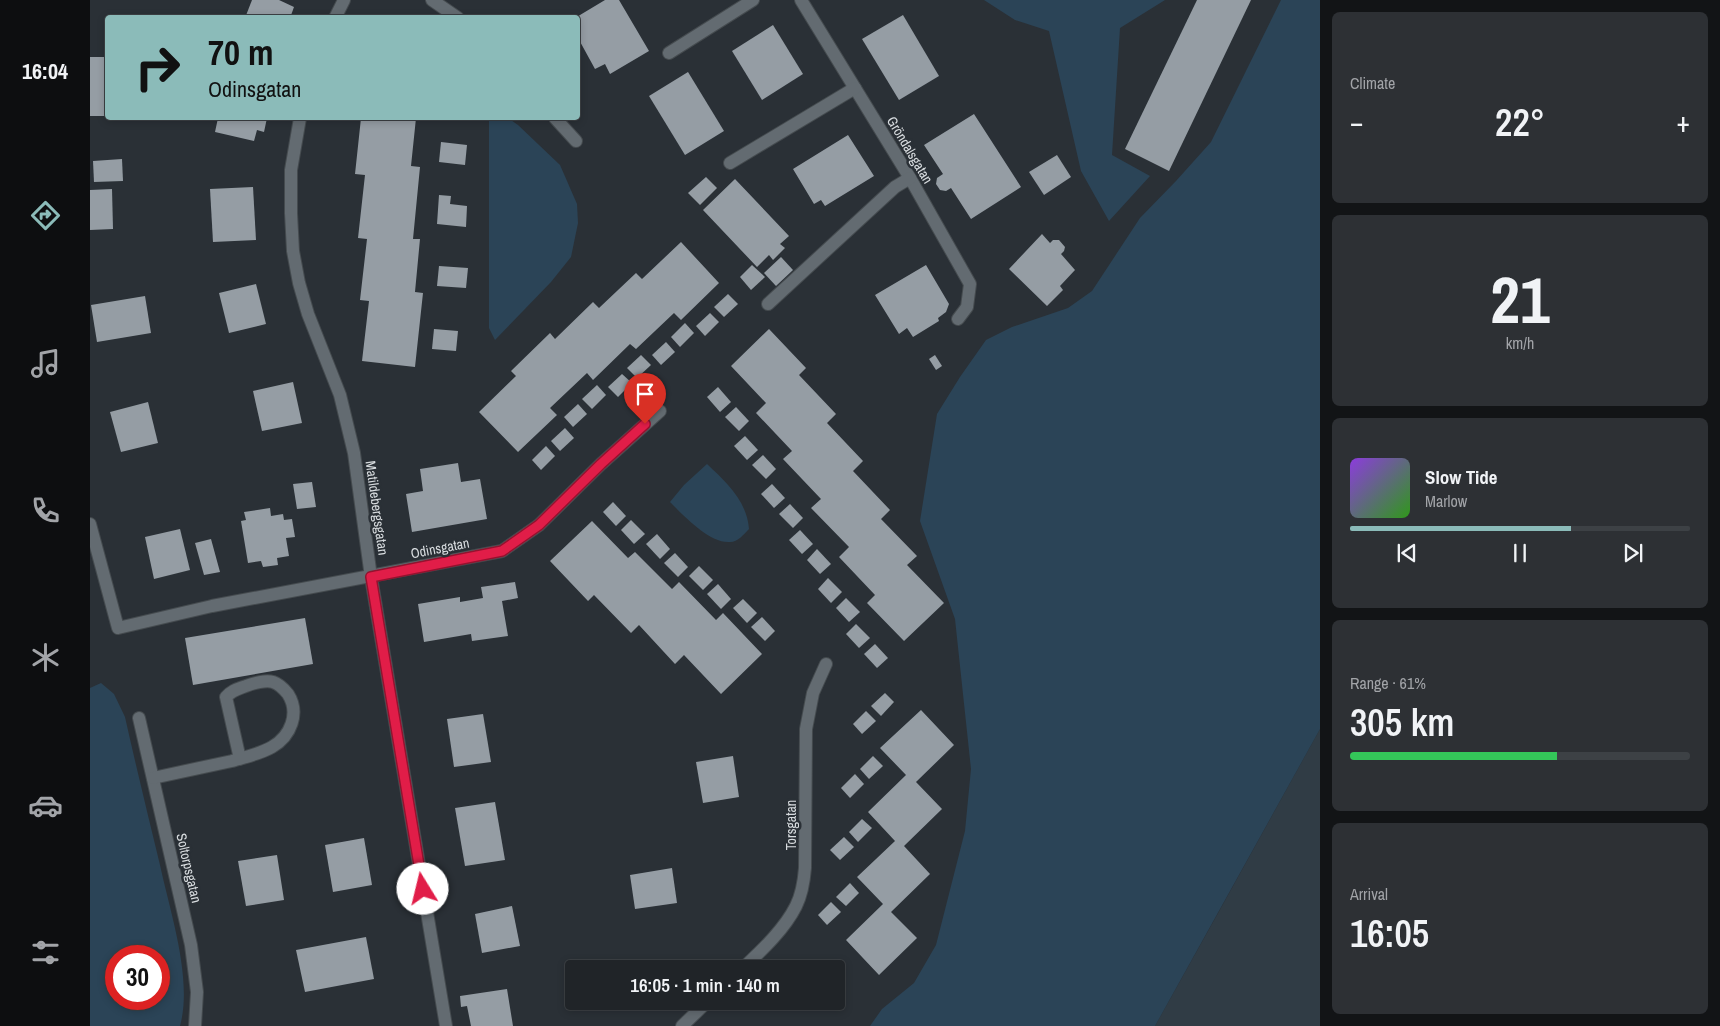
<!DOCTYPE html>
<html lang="en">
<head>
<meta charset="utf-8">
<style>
  body { margin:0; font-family:"Archivo Narrow",sans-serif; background:#2d3034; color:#f1f3f6; height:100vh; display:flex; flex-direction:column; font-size:19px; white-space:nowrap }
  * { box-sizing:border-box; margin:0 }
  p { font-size:16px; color:#a2a4a8 }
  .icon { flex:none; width:28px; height:28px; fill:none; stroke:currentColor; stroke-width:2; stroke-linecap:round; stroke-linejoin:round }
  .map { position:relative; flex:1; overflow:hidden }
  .sheet { display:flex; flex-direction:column; gap:12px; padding:12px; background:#121416; width:400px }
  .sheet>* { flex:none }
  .guide { position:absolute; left:15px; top:15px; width:475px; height:105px; border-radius:5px; box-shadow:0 2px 8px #0003,0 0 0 1px #3d4145; background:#8bbbb9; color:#111; overflow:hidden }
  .speed { position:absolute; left:15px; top:945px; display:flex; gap:10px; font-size:25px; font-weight:700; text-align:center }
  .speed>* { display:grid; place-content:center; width:65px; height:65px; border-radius:50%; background:#202428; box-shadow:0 2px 8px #0003,0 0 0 1px #3d4145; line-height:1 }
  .speed .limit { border:8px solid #d22; background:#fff; color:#111 }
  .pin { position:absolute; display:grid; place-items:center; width:42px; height:42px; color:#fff; margin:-51px -21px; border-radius:50% 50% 50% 0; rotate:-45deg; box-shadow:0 0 5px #0007 }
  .pin .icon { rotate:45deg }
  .me { position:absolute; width:55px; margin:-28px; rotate:351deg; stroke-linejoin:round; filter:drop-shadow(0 0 4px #0008) }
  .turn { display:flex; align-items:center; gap:18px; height:105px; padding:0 20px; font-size:22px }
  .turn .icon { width:65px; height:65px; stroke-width:2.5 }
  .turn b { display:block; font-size:35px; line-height:42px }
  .big { font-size:38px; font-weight:600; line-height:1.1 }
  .sheet .card { flex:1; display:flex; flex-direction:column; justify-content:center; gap:8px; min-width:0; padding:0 18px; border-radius:8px; background:#2d3034 }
  .sheet .dial { align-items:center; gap:0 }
  .dial b { font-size:65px; line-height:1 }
  .song { display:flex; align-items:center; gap:15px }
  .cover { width:60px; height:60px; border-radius:8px; background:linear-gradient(135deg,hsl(270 70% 55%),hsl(110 70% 35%)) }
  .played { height:5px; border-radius:2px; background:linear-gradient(90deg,#8bbbb9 65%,#3d4145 65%) }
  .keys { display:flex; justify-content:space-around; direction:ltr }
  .heat { display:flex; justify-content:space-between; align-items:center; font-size:28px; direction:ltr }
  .charge { height:8px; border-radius:4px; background:linear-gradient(90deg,#34c759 61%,#3d4145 0) }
  .trip { position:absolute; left:475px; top:960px; width:280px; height:50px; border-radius:5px; background:#202428; box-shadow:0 2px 8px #0003,0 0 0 1px #3d4145; font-weight:600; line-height:50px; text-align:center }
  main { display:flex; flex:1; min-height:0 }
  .tab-bar { display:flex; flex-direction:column; width:90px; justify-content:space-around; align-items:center; background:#0d0e10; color:#a2a4a8 }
  .tab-bar .icon { width:35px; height:35px }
  .tab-bar .active { color:#8bbbb9 }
  .tab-bar b { font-size:22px; color:#f1f3f6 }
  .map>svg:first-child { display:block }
</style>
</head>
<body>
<main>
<nav class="tab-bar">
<b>16:04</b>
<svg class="icon active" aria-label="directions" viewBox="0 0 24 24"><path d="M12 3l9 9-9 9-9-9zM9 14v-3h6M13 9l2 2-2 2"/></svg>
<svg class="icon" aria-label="music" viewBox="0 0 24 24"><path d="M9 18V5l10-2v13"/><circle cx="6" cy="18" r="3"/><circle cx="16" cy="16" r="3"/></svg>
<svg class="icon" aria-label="phone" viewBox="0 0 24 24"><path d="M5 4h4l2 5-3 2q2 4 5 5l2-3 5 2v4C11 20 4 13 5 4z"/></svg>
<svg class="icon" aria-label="climate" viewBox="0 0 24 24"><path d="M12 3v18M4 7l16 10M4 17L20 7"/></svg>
<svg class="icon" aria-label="car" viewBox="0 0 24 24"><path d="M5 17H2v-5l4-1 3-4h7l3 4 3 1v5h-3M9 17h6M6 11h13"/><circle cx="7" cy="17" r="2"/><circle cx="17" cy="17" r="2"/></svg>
<svg class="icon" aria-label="filters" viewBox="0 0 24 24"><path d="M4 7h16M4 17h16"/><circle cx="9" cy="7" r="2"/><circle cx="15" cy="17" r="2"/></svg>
</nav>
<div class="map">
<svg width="1230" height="1026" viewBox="0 0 1230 1026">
  <rect width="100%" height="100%" fill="#2a3036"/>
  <polygon fill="#303c45" points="1230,729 1230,1026 1065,1026 1127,915"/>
  <g fill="#2b4457" fill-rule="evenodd">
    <polygon points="894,0 1075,0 1030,28 1022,155 1060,176 1019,221 991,171 959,31 925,20"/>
    <polygon points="1191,0 1230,0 1230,729 1065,1026 780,1026 792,1009 824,983 846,945 875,831 881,769 865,619 830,521 847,414 870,377 896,340 922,327 978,308 1002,291 1050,218 1086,181 1121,142"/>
    <polygon points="399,118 418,118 428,125 470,165 487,204 488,223 481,257 461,282 405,340 399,328"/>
    <path d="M617,464C636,482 657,501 659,529C654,534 648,542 640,542C620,544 593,515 580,502L594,485Z"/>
    <path d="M11,683L24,694L35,717C46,766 58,816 70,865C80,912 103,979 90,1026H0V688ZM26,956H69V999H26Z"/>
  </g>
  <g fill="#959da4">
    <polygon points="162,0 189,0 204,7 200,18 155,18"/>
    <polygon points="515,0 529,0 559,51 520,74 515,64 505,69 488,38 488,18 485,18"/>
    <polygon points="1107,0 1161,0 1079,171 1035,149"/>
    <polygon points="813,15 849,76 809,100 772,39"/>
    <polygon points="683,25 713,74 672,100 642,51"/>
    <rect x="0" y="57" width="18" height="59"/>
    <polygon points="598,72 634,131 595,155 559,96"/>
    <polygon points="884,114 931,187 881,219 861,188 856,191 850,190 846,184 847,178 853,174 834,145"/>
    <polygon points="128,118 177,118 174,132 167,130 164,141 125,132"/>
    <polygon points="271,118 326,118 321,166 330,167 323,239 330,239 325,292 333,293 325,367 272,361 279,301 270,300 277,239 268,238 275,175 265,174"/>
    <polygon points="758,135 784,176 735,206 731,200 724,204 703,169"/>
    <polygon points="351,142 377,145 375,165 349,162"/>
    <polygon points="967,155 981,177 954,195 939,172"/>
    <polygon points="32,159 33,181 4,182 3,161"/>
    <polygon points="616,177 627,188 610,205 598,193"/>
    <polygon points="645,179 699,236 690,244 695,248 683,260 679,255 667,267 613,210"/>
    <polygon points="163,187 166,240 123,242 120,189"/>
    <polygon points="22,189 23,229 0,230 0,190"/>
    <polygon points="349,195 361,196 360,204 377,206 376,227 347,224"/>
    <polygon points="952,234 960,243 963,240 969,240 975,247 974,251 971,254 985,270 970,286 973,290 957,306 919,269"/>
    <polygon points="591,242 629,283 591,320 584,313 546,349 540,344 503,380 497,373 460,408 467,415 428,452 389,412 426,376 421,371 460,333 465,339 503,302 509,308 546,273 552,279"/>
    <polygon points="691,257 703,270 686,286 674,273"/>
    <polygon points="662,265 675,277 661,290 650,277"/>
    <polygon points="836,265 859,304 856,312 848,318 849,321 823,337 817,328 809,334 785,295"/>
    <polygon points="349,266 378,268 376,288 347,286"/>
    <polygon points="166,284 176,324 139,333 129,293"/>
    <polygon points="638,294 648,304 634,317 624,307"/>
    <polygon points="55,296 61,333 7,342 1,305"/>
    <polygon points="620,313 629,322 615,336 606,326"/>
    <polygon points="595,323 604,333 590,347 581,337"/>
    <polygon points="344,329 368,331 366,351 342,349"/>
    <polygon points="679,329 716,368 709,375 746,414 737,423 773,461 763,471 800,510 791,519 827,556 817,565 854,603 814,641 777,603 785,595 749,557 759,547 721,508 731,499 693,459 702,451 666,413 676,403 641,366"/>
    <polygon points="576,342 585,352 571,365 562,355"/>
    <polygon points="551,355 561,365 547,378 537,368"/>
    <polygon points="845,355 852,366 846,370 839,359"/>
    <polygon points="532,374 542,383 528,397 518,387"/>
    <polygon points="203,382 212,423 172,431 163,391"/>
    <polygon points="507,385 516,395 502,409 492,399"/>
    <polygon points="628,387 641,402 630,412 617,397"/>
    <polygon points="58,402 68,443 31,452 20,412"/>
    <polygon points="488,404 497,414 483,427 474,417"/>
    <polygon points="646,407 659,421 649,431 635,417"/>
    <polygon points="475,428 484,438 470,451 461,441"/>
    <polygon points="655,436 668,450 657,460 644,446"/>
    <polygon points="456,446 465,456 451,470 442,460"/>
    <polygon points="673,455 686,469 676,479 662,465"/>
    <polygon points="368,463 371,482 390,479 397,519 322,532 316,494 333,491 330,469"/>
    <polygon points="222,482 226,507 207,509 203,484"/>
    <polygon points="682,484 695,498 684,508 671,494"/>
    <polygon points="523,502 536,516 526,526 513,512"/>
    <polygon points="700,504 713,518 703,528 689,514"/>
    <polygon points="180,508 181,516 193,514 194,520 202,519 205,537 196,538 199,556 187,558 188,565 173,567 171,561 158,563 151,521 156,520 154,512"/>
    <polygon points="541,520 555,534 544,544 531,530"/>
    <polygon points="502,521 538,558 545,552 582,589 589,582 626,620 633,613 672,654 631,694 594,655 585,664 549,625 541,633 504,595 498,601 460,561"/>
    <polygon points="90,529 100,570 64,579 55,537"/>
    <polygon points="710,530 723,544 712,554 699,540"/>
    <polygon points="567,534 580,549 570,559 556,544"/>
    <polygon points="121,539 130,572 114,575 105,543"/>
    <polygon points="727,549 741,564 730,574 717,560"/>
    <polygon points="585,553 598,567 588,577 574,563"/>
    <polygon points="609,566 623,580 613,590 599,576"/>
    <polygon points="738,578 752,592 741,603 728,589"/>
    <polygon points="425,582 428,598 412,601 418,636 382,641 381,634 334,642 328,604 370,597 370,602 393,598 391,587"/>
    <polygon points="628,584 641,599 631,609 617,594"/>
    <polygon points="756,598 770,612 759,622 746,608"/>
    <polygon points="653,599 667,613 657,623 643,608"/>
    <polygon points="672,617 685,631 675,641 661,627"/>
    <polygon points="215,618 223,664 103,685 95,638"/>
    <polygon points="766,624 780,638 769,648 756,634"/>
    <polygon points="785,644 798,658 787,668 774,654"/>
    <polygon points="795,693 804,702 791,716 781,706"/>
    <polygon points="831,710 864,745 826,782 852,809 814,846 840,874 801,912 827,938 789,975 756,940 793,904 767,877 805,841 778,812 816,775 790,748"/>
    <polygon points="776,711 786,721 772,734 763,724"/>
    <polygon points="393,714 401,762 364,767 357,719"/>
    <polygon points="643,756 649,797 613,803 606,762"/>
    <polygon points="783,756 793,766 779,779 770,769"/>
    <polygon points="765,774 774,784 760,798 751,788"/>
    <polygon points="405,802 415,860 375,866 365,808"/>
    <polygon points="772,819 782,828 768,842 759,832"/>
    <polygon points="754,837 764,847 750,860 740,850"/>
    <polygon points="274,838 282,885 243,892 235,845"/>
    <polygon points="187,855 194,900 156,906 148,861"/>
    <polygon points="582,868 587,903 545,909 540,875"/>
    <polygon points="760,883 769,893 756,906 746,897"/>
    <polygon points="741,902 751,912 737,925 728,915"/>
    <polygon points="422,906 430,946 392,953 385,914"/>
    <polygon points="276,937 284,979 215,992 206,950"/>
    <polygon points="417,989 423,1026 381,1026 377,1006 371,1007 370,996"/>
  </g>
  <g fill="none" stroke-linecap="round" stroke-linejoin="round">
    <defs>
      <g id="minor">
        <polyline points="342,0 368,18"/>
        <polyline points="711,0 820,178 880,284 877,307 868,319"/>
        <polyline points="245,18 254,0"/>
        <polyline points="579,53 663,0"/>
        <polyline points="210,118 201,170 201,213 203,251 209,283 218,314 250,395 264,453 281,577 356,1026"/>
        <polyline points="465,118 486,141"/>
        <polyline points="640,163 765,88"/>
        <polyline points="678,304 805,187 820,178"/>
        <polyline points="0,524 28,628 122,606 412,551 449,525 511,464 570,411"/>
        <polyline points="49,718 101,945 107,992 105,1026"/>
        <path d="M63,778L142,761C155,757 170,754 182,747C201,736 210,713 198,694C194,689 189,684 183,682C176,680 163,683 156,686C148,689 142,690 136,697L150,759"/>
        <path d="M652,969C671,951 694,930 706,906C712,894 714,881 715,868L716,729L723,693L736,664"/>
        <polyline points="592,1026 618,1001"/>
      </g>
    </defs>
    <use href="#minor" stroke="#454b4f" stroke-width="14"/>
    <use href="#minor" stroke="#636b71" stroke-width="12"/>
  </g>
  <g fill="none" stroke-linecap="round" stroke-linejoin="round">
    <defs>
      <polyline id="route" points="333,889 281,577 412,551 449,525 511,464 555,424"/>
    </defs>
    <use href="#route" stroke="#92132f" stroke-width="12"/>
    <use href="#route" stroke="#e11d48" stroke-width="9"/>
  </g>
  <g text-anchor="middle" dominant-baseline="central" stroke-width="5" stroke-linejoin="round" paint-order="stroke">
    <g font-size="14" fill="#d8dcdf" stroke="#2a3036">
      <text transform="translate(820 150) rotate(59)">Gröndalsgatan</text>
      <text transform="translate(287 508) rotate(82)">Matildebergsgatan</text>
      <text transform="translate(350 548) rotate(-11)">Odinsgatan</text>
      <text transform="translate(701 825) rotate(-90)">Torsgatan</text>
      <text transform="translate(99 868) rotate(77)">Soltorpsgatan</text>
    </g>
  </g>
</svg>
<div class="speed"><div class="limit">30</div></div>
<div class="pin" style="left:555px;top:424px;background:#d93025"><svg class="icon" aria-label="arrive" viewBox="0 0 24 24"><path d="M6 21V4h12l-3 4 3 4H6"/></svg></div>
<svg class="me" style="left:333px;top:889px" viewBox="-20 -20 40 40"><circle r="19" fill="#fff"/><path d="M0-13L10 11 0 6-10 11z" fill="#e11d48"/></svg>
<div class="trip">16:05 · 1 min · 140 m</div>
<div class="guide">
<div class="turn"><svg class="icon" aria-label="right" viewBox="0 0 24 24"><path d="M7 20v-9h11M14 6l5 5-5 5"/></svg><div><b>70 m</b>Odinsgatan</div></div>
</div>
</div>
<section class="sheet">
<div class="card"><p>Climate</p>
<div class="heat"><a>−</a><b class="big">22°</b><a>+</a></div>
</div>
<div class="card dial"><b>21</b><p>km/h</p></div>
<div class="card">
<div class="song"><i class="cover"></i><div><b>Slow Tide</b><p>Marlow</p></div></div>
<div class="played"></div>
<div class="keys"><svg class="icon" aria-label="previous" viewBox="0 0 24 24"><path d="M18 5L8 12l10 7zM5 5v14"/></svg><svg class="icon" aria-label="pause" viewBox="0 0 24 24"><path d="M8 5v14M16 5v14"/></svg><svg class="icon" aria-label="next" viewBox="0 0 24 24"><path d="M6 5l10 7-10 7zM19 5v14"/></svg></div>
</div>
<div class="card"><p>Range · 61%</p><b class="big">305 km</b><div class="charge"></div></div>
<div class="card"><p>Arrival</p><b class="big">16:05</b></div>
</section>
</main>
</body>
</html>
